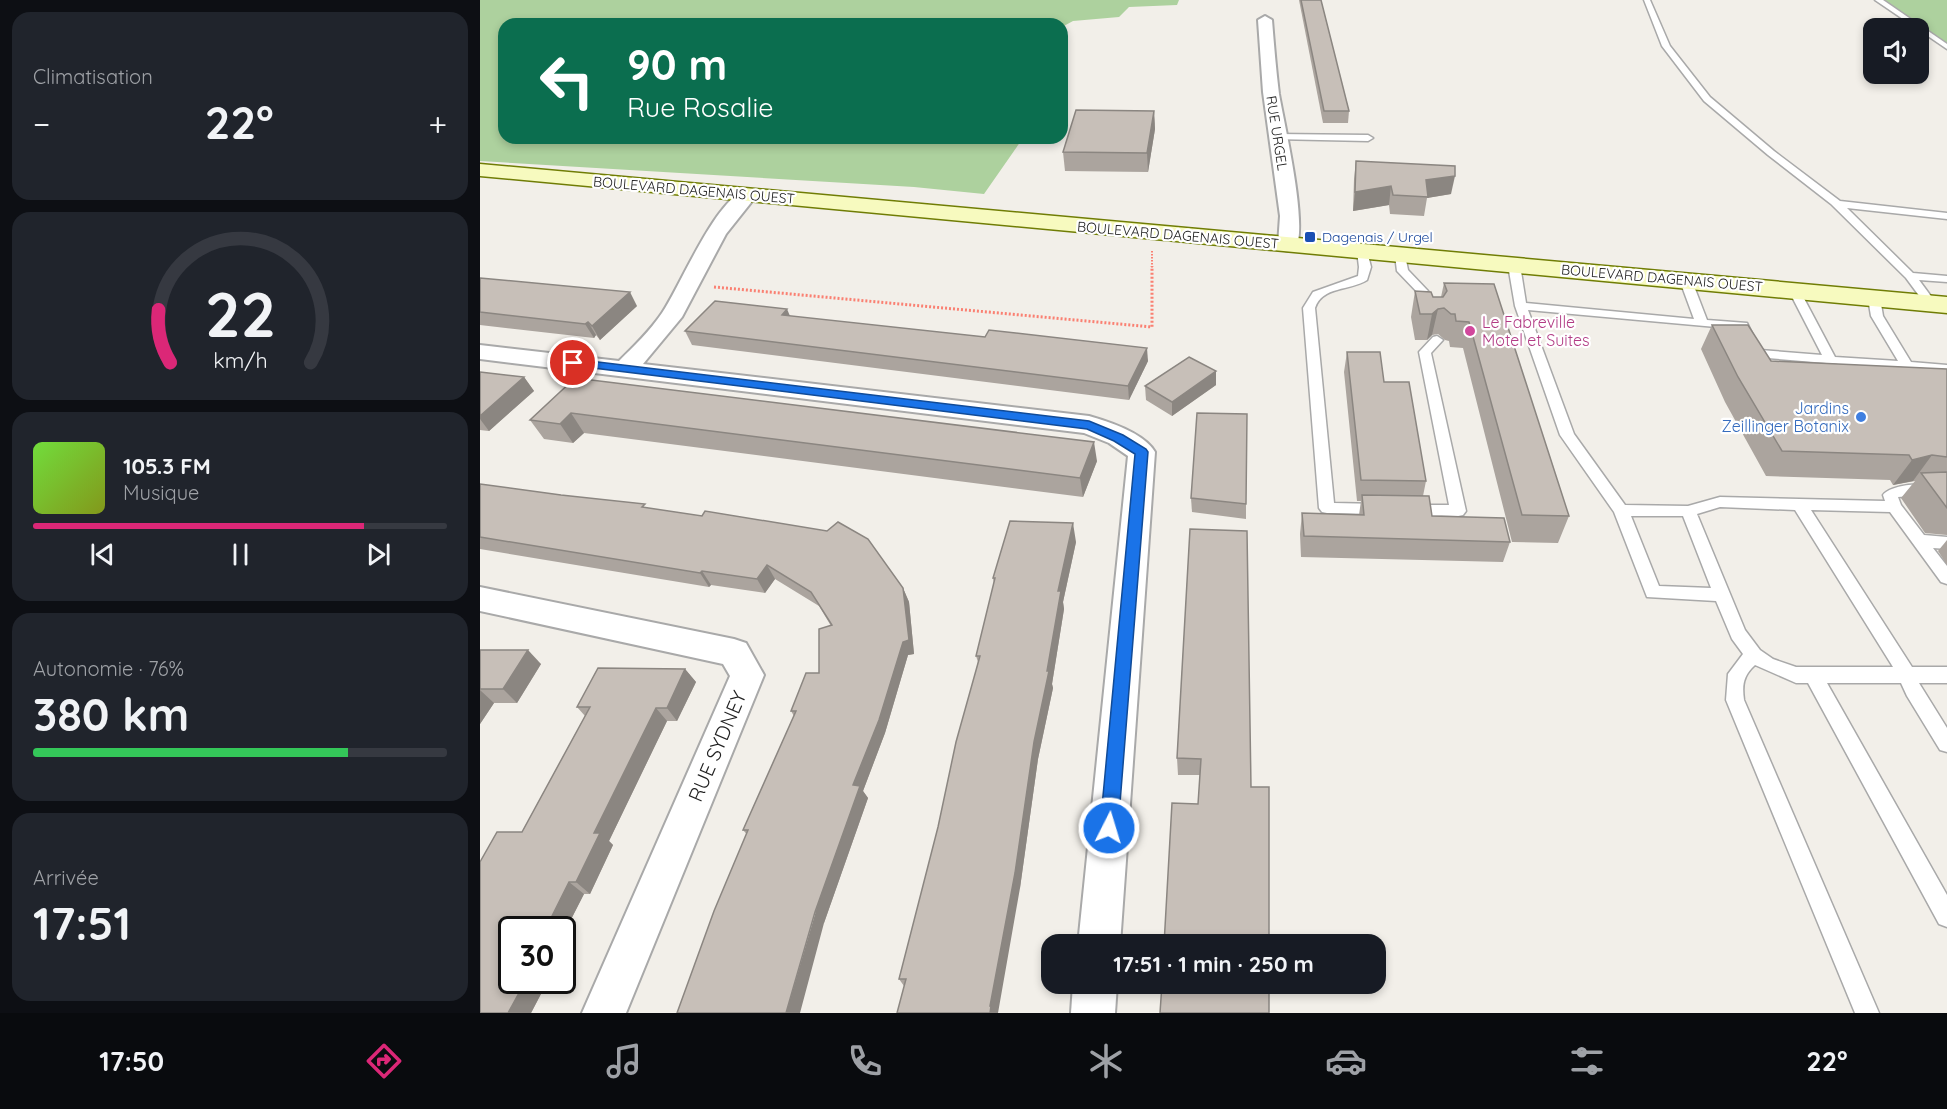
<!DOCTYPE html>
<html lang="fr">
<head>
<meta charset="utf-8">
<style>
  body { margin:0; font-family:Quicksand,sans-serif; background:#20242c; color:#f1f3f6; height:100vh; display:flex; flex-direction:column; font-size:22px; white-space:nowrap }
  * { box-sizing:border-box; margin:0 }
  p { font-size:20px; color:#9ea1a6 }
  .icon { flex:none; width:33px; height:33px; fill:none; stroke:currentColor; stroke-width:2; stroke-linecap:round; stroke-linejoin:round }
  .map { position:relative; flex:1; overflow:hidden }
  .details { display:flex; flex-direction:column; gap:12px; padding:12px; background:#0d0f14; width:480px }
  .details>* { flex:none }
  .hud { position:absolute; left:18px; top:18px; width:570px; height:126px; border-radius:18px; box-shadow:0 3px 9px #0003; background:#0b6e4f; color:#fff; overflow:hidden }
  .tools { position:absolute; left:1383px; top:18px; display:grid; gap:12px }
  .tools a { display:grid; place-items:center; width:66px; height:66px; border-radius:12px; background:#171b24; box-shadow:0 3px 9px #0003; font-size:30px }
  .speed { position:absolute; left:18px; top:916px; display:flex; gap:12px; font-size:30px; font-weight:700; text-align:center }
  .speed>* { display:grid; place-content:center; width:78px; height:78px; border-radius:50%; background:#171b24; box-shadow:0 3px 9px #0003; line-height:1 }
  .speed .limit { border:3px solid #111; border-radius:9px; background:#fff; color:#111 }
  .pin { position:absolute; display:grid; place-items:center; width:51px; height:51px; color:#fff; margin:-26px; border:3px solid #fff; border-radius:50%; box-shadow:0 2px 6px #0007 }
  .me { position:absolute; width:66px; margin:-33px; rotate:5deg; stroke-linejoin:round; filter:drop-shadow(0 0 4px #0008) }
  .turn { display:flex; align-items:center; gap:21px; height:126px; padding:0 30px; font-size:27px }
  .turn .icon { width:78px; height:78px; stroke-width:2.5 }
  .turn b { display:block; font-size:42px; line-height:51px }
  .big { font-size:45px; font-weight:700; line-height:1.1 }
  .details .tile { flex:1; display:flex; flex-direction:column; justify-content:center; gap:9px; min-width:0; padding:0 21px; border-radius:18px; background:#20242c }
  .details .dial { align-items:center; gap:0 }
  .dial svg { height:156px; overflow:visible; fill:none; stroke:#363941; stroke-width:7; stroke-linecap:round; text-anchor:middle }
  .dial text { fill:#f1f3f6; stroke:none }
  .song { display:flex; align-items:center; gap:18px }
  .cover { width:72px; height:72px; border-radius:9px; background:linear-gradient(135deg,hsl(100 70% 55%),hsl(70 70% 35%)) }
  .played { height:6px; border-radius:3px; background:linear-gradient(90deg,#db2777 80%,#363941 80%) }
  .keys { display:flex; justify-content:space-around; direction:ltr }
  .heat { display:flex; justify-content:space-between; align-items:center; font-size:33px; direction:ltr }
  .charge { height:9px; border-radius:4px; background:linear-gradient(90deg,#34c759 76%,#363941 0) }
  .trip { position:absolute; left:561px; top:934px; width:345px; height:60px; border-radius:18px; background:#171b24; box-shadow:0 3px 9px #0003; font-weight:700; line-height:60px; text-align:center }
  .dock { display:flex; height:96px; justify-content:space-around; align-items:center; background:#090b0e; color:#9ea1a6 }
  .dock .icon { width:42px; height:42px }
  .dock .selected { color:#db2777 }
  .dock b { font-size:27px; color:#f1f3f6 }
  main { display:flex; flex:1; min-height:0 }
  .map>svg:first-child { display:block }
</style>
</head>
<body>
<main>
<section class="details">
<div class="tile"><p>Climatisation</p>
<div class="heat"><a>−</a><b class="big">22°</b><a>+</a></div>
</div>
<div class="tile dial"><svg viewBox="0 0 100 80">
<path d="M14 69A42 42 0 1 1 86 69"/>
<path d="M14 69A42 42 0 0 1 8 42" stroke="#db2777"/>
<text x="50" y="56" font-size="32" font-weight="700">22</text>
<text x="50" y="72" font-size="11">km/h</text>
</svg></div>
<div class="tile">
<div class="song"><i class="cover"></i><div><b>105.3 FM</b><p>Musique</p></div></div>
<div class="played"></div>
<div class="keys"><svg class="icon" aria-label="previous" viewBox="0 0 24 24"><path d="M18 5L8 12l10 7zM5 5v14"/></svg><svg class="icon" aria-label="pause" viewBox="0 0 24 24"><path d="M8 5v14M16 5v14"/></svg><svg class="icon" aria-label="next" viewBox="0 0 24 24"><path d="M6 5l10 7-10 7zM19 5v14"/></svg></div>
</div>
<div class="tile"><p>Autonomie · 76%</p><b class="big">380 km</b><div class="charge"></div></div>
<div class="tile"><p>Arrivée</p><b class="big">17:51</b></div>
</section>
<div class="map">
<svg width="1467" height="1013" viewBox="0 0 1467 1013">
  <rect width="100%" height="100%" fill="#f2efe9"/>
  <g fill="#add19e">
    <polygon points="0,0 699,0 697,5 649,7 639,17 593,21 582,27 582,24 24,24 24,138 543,138 504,194 434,187 0,161"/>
    <polygon points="1400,0 1467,0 1467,45"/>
  </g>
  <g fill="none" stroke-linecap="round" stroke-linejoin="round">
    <defs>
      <g id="lane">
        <polygon points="1164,0 1170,0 1190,46 1230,97 1294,151 1360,201 1467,213 1467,219 1367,208 1433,273 1467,276 1467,282 1439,280 1456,303 1454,305 1446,305 1426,278 1351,204 1288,155 1224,101 1182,46"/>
        <polygon points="1395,0 1403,0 1467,44 1467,49"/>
        <polygon points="796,134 888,135 893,138 888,141 793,139 791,137"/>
        <path d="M882,248L887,251L891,267L887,280C870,291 842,286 835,308L854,503L899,504L904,505L907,509L904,513L899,514L847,513L842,512L839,508L823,308L833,292L878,276L879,267L877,251Z"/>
        <polygon points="920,252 925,255 928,270 948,291 957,310 955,313 947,313 939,294 917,271 915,255"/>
        <path d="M1034,262L1040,265L1046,303L1214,319L1200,281L1206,278L1212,281L1227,320L1267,323L1280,350L1342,355L1309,291L1315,288L1319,289L1355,357L1418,361L1391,316L1388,298L1394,295L1400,298L1403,316L1431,362L1467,365V373L1275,357L1269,353L1258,329L1048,310L1094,434L1145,505L1208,506L1240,497L1405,501L1403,495C1410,485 1447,480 1454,490L1447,495L1418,497L1421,505L1444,535L1467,537V549L1453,548L1467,566V584L1461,582L1410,512L1331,510L1432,667H1467V683H1439L1467,728V752L1460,750L1427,696L1421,683H1347L1467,895V927L1459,924L1328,683H1316L1275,665C1263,676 1262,685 1264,700L1399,1013H1375L1246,700L1248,674L1263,654L1252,639L1236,601L1167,597L1134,512L1080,435L1035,306L1028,265ZM1240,507L1315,510L1413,667H1316L1293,659L1280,650L1265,630L1217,514ZM1151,516H1203L1231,588L1179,586Z"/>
        <polygon points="957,336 963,340 951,353 986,511 983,515 978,516 932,515 927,514 924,510 927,506 932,505 969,505 939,352 953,337"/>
      </g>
      <g id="street">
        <path d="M785,16L792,20C794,45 796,70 799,94C804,123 829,229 815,249L808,251L801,249L798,245L800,216L783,92L778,20Z"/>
        <path d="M268,189L275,191L277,195L246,234L202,317L163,364L609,416C630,422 664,433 675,452L640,945H598L648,456L629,443L604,433L0,359V345L139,361C154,346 170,331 182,313C201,285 236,197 268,189Z"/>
        <polygon points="0,587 254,639 266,643 284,675 146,1013 102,1013 250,676 243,664 0,611"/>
        <polygon points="593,984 637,984 635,1013 591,1013"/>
      </g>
      <polygon id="secondary" points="0,164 1467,297 1467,313 0,176"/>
    </defs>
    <use href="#lane" stroke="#a9a9a9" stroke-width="3"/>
    <use href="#street" stroke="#a9a9a9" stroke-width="4"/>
    <use href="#secondary" stroke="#707d05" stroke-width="3"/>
    <polyline stroke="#fa8072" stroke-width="2" stroke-dasharray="1.5 1.5" stroke-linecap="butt" points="672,251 672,268"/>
    <polyline stroke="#fa8072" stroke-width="3" stroke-dasharray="2 2" stroke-linecap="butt" points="234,287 672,327 672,266"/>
    <use href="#lane" fill="#fff" fill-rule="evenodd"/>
    <use href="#street" fill="#fff" fill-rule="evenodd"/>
    <use href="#secondary" fill="#f7fabf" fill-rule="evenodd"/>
  </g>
  <g fill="#aba49e">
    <polygon points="819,0 841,0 869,111 868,123 843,123"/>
    <polygon points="674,111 675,129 668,172 585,171 583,152"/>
    <polygon points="876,161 971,194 947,198 944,216 910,214 909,205 873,211 874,179"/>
    <polygon points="0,278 157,306 120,340 116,335 114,338 0,325"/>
    <polygon points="964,283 1014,284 1089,516 1078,543 1032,542 983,348 970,347 969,341 965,340 958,334 952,335 947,340 935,340 931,317 935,291 953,297 961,297"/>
    <polygon points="310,316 505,337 668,361 649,400 212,345 205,331"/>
    <polygon points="1232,325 1291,361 1467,369 1467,535 1445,533 1421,498 1435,481 1413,485 1410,480 1286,476 1245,402 1221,349"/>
    <polygon points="867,352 904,382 946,481 943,496 952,516 1030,542 1023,562 821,557 820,534 822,513 879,515 881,501 877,501 864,372"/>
    <polygon points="0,372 44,377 54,391 9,431 0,430"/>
    <polygon points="95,378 617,461 603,497 104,433 93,443 64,439 50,420"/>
    <polygon points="736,385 692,416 666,400 665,386"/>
    <polygon points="0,484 167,508 423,588 429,602 434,654 428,655 405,733 383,791 388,798 344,923 263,830 314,716 311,711 339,673 351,626 339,606 295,579 285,593 231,585 229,587 0,549"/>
    <polygon points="711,498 766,504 766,519 712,512"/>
    <polygon points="710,529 771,787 718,804 720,775 698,775 697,758"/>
    <polygon points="1467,540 1467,565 1458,551"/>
    <polygon points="596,542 583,602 584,609 572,684 573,688 558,759 540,888 424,986 419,979 458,827 498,662 496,656 514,583 513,578"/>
    <polygon points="0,650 61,664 37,703 14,703 0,724"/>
    <polygon points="118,668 205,669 216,682 197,721 187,721 129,841 133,845 110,894 104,894 82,937 82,930 32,930 32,981 61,981 57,989 62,992 51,1013 0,1013 0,862 17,832 42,832 105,716 97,707"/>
  </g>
  <g fill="#8b8681">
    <polygon points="674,111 675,129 668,172 667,153"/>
    <polygon points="975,176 971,194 947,198 946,180"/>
    <polygon points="911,186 909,205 873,211 875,192"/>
    <polygon points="150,292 157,306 120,340 112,326"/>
    <polygon points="307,309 313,323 302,315"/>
    <polygon points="958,309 952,335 947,340 952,314"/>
    <polygon points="108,322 116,335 114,338 105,324"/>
    <polygon points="667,348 668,361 649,400 648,386"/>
    <polygon points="736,371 736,385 692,416 692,402"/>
    <polygon points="44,377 54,391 9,431 0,419 0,416"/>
    <polygon points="91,413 104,433 93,443 80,424"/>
    <polygon points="614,442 617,461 603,497 600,478"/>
    <polygon points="1452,455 1433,481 1413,485 1432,460"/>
    <polygon points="593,523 596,542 583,602 584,609 572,684 573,688 558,759 540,888 518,1013 510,1013 510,1006 554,742 567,671 578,591"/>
    <polygon points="287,565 295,579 285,593 277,579"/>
    <polygon points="222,571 231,585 229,587 220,573"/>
    <polygon points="423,588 429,602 434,654 428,655 405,733 383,791 388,798 344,923 320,1013 306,1013 373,785"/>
    <polygon points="48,650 61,664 37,703 23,689"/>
    <polygon points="205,669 216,682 197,721 187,708"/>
    <polygon points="0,690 14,703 0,724"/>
    <polygon points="176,708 187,721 129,841 133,845 110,894 96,882 114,833"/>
    <polygon points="89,882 104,894 82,937 82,930 65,930"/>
    <polygon points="39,981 61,981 57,989 62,992 51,1013 28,1013"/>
  </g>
  <g fill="#c7bfb8" stroke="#8b8681" stroke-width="1.5">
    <polygon points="821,0 841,0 869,111 844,111"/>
    <polygon points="596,110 674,111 667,153 583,152"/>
    <polygon points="876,161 975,166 975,176 946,180 948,197 913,195 911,186 875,192"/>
    <polygon points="0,278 150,292 112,326 108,322 105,324 0,312"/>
    <polygon points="964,283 1014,284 1089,516 1042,515 989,322 976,321 975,314 971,314 964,308 958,309 952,314 940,314 935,291 951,292 953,297 963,297 967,291"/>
    <polygon points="235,301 307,309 302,315 505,337 509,330 667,348 648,386 205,331"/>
    <polygon points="1232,325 1268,325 1291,361 1467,369 1467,457 1452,455 1432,460 1429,455 1302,451 1258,377"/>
    <polygon points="867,352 900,352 904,382 929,382 946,481 881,480"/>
    <polygon points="709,357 736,371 692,402 665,386"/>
    <polygon points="0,372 44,377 0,416"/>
    <polygon points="95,378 614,442 600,478 91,413 80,424 50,420"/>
    <polygon points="717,413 767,414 766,504 711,498"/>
    <polygon points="1467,472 1467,508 1441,473"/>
    <polygon points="0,484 81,495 165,504 162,507 222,516 225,511 347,531 358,522 388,539 423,588 429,640 423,642 399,720 373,785 380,786 335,912 306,1013 197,1013 234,911 268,830 263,830 316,711 311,711 326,673 339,673 339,629 352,625 331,592 287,565 277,579 222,571 220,573 0,537"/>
    <polygon points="882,495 949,496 952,516 1024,518 1030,542 824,536 822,513 884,515"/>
    <polygon points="530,521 593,523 578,591 581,591 567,671 569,671 554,742 535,873 510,1006 511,1006 510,1013 417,1013 426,979 419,979 458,827 476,742 500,656 496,656 515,578 513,578"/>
    <polygon points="710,529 767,531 771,787 789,787 789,945 684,945 692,803 718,804 721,759 697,758"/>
    <polygon points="0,650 48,650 23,689 0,689"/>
    <polygon points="118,668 205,669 187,708 176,708 114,833 120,833 96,882 89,882 65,930 32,930 32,981 45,982 28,1013 0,1013 0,862 17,832 42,832 110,707 97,707"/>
    <polygon points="682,984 789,984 789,1013 680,1013"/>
  </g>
  <polygon fill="#1a73e8" stroke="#114b97" stroke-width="1.5" points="93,359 609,421 643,435 666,449 668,452 638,828 636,834 629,837 623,834 620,828 655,454 634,441 607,429 89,365 89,360"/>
  <rect fill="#1a4fb4" stroke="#fff" stroke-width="2" x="824" y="231" width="12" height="12" rx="3"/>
  <circle fill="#d1479c" stroke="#fff" stroke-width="2" cx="990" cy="331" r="6"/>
  <circle fill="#3f7fe0" stroke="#fff" stroke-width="2" cx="1381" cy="417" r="6"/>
  <g text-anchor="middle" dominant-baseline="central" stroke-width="4.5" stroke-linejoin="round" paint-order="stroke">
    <g font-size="14" fill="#222" stroke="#fff">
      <text transform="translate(797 133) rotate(81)">RUE URGEL</text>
      <text transform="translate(214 190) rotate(5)">BOULEVARD DAGENAIS OUEST</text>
      <text transform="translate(698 235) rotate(5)">BOULEVARD DAGENAIS OUEST</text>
      <text transform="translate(1182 278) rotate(5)">BOULEVARD DAGENAIS OUEST</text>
    </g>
    <g font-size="14" fill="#164399" stroke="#fff" text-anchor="start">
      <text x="842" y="237">Dagenais / Urgel</text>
    </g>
    <g font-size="16" fill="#b23c85" stroke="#fff" text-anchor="start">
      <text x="1002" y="322">Le Fabreville<tspan x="1002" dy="18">Motel et Suites</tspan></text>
    </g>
    <g font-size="16" fill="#366cbe" stroke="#fff" text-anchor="end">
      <text x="1369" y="408">Jardins<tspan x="1369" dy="18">Zeillinger Botanix</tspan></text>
    </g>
    <g font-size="20" fill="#222" stroke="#fff">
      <text transform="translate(237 746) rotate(-67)">RUE SYDNEY</text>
    </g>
  </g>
</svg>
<div class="tools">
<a><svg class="icon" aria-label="sound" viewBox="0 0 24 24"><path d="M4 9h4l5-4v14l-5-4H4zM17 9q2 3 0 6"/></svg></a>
</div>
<div class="speed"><div class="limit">30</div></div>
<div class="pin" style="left:93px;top:363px;background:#d93025"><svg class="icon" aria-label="arrive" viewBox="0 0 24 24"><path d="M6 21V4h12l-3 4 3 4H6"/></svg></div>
<svg class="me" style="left:629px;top:828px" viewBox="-20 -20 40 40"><circle r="17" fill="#1a73e8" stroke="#fff" stroke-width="3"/><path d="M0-11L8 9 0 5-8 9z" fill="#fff"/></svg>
<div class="trip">17:51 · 1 min · 250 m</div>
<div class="hud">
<div class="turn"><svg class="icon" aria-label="left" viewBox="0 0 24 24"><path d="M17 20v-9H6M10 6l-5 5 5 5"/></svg><div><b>90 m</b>Rue Rosalie</div></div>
</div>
</div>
</main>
<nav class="dock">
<b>17:50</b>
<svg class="icon selected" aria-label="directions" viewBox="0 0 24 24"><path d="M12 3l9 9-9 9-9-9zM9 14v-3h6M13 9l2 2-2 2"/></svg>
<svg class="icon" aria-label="music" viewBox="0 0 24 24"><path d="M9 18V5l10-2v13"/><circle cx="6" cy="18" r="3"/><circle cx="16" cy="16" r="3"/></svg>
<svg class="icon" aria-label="phone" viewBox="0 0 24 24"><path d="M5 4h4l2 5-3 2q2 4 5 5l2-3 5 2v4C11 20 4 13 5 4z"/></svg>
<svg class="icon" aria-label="climate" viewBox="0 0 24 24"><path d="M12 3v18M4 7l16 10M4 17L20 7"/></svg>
<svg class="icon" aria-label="car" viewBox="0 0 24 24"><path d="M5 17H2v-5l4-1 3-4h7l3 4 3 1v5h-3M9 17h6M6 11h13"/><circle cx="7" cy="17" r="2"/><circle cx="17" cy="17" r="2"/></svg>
<svg class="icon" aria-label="filters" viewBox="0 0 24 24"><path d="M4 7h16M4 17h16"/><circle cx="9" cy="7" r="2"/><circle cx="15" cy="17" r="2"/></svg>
<b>22°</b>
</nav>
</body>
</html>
